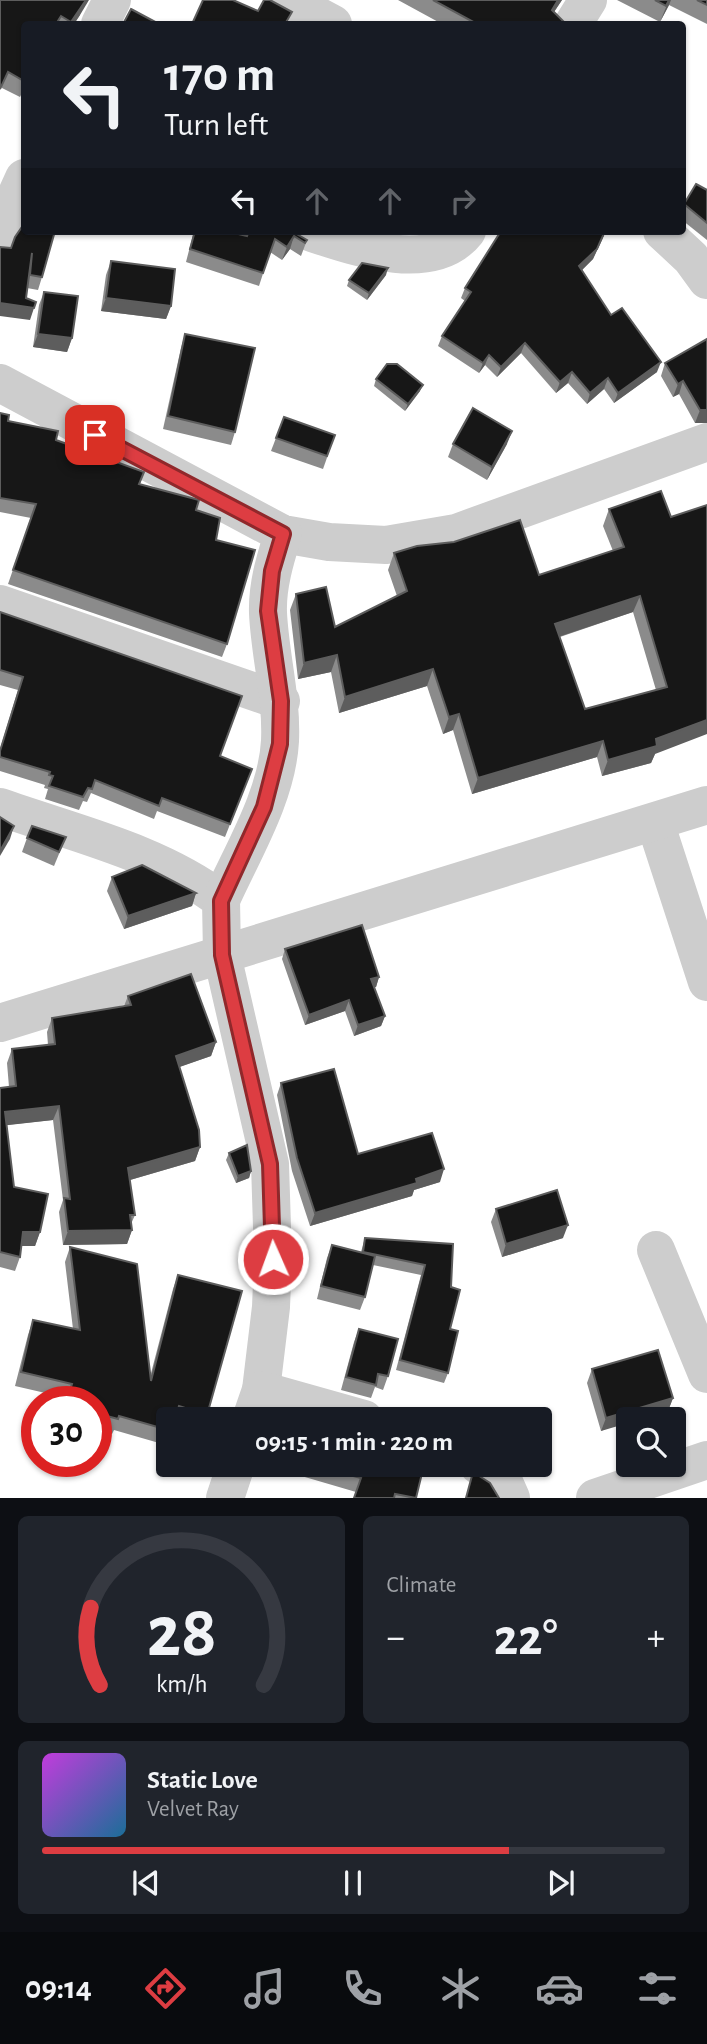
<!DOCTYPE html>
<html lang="en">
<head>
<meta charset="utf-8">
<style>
  body { margin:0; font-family:"Alegreya Sans",sans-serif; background:#20242c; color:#f1f3f6; height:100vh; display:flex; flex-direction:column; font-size:26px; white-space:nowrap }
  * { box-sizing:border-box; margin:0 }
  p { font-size:23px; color:#9ea1a6 }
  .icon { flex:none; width:38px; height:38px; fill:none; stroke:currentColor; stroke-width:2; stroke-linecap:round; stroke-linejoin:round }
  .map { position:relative; height:1498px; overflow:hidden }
  .drawer { display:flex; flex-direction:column; gap:18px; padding:18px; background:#0d0f14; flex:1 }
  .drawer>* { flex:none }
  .guide { position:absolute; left:21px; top:21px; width:665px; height:214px; border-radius:7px; box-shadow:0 2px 5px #0004; background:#171b24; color:#f1f3f6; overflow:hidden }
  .tools { position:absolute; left:616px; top:1407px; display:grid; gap:14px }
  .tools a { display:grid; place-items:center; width:70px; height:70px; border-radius:7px; background:#171b24; box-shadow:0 2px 5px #0004; font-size:35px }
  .speed { position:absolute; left:21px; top:1386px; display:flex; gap:14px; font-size:35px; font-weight:700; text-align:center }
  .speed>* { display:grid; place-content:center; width:91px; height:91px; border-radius:50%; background:#171b24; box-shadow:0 2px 5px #0004; line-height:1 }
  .speed .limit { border:10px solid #d22; background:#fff; color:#111 }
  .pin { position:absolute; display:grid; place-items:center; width:60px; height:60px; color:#fff; margin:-30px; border-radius:14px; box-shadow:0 4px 10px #0006 }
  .me { position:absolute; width:77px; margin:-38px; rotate:358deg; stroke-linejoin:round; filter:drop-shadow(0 0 5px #0008) }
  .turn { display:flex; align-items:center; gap:24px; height:147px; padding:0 28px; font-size:32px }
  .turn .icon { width:91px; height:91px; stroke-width:2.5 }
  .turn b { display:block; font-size:49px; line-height:60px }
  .lanes { display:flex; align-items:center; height:66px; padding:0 28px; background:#0003; justify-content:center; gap:35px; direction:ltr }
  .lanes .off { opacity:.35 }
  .big { font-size:52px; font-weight:700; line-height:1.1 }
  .drawer .card { flex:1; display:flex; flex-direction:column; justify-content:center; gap:10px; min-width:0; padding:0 24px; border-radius:10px; background:#20242c }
  .drawer .dial { align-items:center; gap:0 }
  .dial svg { height:182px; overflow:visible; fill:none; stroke:#363941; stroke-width:7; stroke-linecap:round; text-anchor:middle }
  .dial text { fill:#f1f3f6; stroke:none }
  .song { display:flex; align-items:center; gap:21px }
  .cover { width:84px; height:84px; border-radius:10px; background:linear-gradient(135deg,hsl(290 70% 55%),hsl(200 70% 35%)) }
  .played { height:7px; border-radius:4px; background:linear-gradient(90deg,#dd3d42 75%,#363941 75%) }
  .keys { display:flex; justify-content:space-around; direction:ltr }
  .heat { display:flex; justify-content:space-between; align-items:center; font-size:38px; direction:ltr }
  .drawer .tiles { flex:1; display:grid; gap:18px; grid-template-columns:1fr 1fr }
  .card:last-child { grid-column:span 2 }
  .trip { position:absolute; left:156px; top:1407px; width:396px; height:70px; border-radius:7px; background:#171b24; box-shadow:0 2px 5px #0004; font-weight:700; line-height:70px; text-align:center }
  .tab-bar { display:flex; height:112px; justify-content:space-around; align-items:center; background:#090b0e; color:#9ea1a6 }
  .tab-bar .icon { width:49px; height:49px }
  .tab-bar .active { color:#dd3d42 }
  .tab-bar b { font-size:32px; color:#f1f3f6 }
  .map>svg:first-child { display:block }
</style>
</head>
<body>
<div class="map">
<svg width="707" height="1498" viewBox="0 0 707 1498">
  <rect width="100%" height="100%" fill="#fff"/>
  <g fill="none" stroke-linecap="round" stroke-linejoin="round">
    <g stroke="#cdcdcd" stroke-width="38">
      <polyline points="288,0 333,24"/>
      <polyline points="100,24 112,0"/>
      <polyline points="573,24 588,0"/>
      <polyline points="0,231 24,178"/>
      <path d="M306,231C349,245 432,276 467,231"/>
      <polyline points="662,231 691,258 707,280"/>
      <polyline points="0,383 283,534 329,542 386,545 456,533 707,442"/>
      <polyline points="0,604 281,701"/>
      <path d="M0,807C73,833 158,852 221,900L222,955L270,1164L273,1259L271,1307L261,1390L251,1419"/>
      <polyline points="655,822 707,982"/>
      <path d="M221,900C243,851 277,796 280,741C282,697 270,656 268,613C267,586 275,560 283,534"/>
      <polyline points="0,1023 707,805"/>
      <polyline points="656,1250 707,1374"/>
      <polyline points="261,1390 364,1419"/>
      <polyline points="478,1465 503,1480 511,1498"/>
      <polyline points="225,1498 236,1465"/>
      <polyline points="595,1498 707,1460"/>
    </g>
  </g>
  <g fill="#8b8b8b" fill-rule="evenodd">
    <polygon points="0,0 80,15 74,24 24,24 24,89 20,97 2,88"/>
    <polygon points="398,0 562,0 554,12 566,24 442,24"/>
    <polygon points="617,0 707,0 707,24 669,5 660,22"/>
    <polygon points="707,190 707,240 682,220 682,208 684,204"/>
    <polygon points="194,231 227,231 247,236 295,233 307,240 301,256 290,249 282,260 270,252 259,286 186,262"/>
    <polygon points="500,231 606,231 593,259 582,270 611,315 657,372 614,403 604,389 587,404 568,383 556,393 521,353 497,377 485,365 479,373 438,346 442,336 465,301 461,298 465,288 500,233"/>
    <polygon points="15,237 42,277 38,290 27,288 26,298 30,320 11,248"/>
    <polygon points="111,261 171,306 166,319 101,311 106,275"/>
    <polygon points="386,275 367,300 347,286 349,280"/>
    <polygon points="44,292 72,338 67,352 33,347 39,305"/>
    <polygon points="185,334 235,432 231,445 163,429 181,348"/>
    <polygon points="707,339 707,423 695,423 679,394 673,397 661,376 665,363"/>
    <polygon points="376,379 420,391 405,411 374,386"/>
    <polygon points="0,413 8,421 56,440 144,472 140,484 196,510 216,540 227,644 222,657 8,584 31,518 0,512"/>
    <polygon points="284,417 335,435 323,469 271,451"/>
    <polygon points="453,444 507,444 487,480 448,457"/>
    <path d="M707,505L655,754L651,763L602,776L597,757L472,794L453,730L443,734L427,686L339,713L331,672L298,679L290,610L296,594L335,627L397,596L388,570L394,553L539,575L613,551L603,526L609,509L671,517ZM633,612L656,690L585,709L560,637Z"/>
    <polygon points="0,612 220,756 252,769 225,837 157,811 154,819 91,793 87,802 83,801 79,810 45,799 48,789 44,788 45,785 0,771 0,749 18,690 0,685"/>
    <polygon points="66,837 54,866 22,852 27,838"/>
    <polygon points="112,877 196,893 192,906 124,929 107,891"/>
    <polygon points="285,949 379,977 376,987 374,987 385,1016 381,1026 354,1036 345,1011 305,1025 282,959"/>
    <polygon points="128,996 216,1042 211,1056 179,1067 200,1147 195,1161 130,1180 135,1215 131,1224 132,1230 127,1244 63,1245 59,1212 63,1200 53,1120 6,1125 14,1187 40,1232 35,1246 21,1246 20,1257 15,1271 0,1267 0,1088 9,1087 7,1063 12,1049 48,1045 47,1032 52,1018 124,1006"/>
    <polygon points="281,1083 358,1154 440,1182 414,1190 412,1196 310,1226 292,1171 277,1095"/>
    <polygon points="229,1153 251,1171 249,1178 236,1183 226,1160"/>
    <polygon points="496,1209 563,1238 502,1257 491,1222"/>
    <polygon points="365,1238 453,1244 448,1373 444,1383 396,1370 421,1275 373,1265 365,1297 360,1310 317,1299 327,1258 332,1245 361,1252"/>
    <polygon points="70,1247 150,1377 173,1289 178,1275 207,1415 206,1419 168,1419 168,1440 166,1445 114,1430 112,1434 96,1429 96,1402 66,1402 67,1398 15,1386 28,1335 33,1320 73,1329 65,1262"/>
    <polygon points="359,1329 388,1376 383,1390 375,1387 371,1398 341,1390 354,1342"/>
    <polygon points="592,1369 673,1398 668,1411 640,1419 628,1419 601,1431 587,1383"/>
    <polygon points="300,1465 424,1465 416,1498 354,1498 356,1492 298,1475"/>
  </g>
  <g fill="#5d5d5d">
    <polygon points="86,0 89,0 80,15 74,24 70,24"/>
    <polygon points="558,0 562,0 546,24 552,10"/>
    <polygon points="669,0 671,0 669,5 660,22"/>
    <polygon points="397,231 415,231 414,232"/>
    <polygon points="605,231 606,231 593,259 576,276 579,266"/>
    <polygon points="294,236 290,249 282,260 287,247"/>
    <polygon points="388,268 386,275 367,300 369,293"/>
    <polygon points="106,298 171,306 166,319 101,311"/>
    <polygon points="0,303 34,308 30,320 0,316"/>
    <polygon points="38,334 72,338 67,352 33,347"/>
    <polygon points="525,343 521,353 497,377 501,367"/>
    <polygon points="489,355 485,365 479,373 483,363"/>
    <polygon points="661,362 657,372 614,403 618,393"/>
    <polygon points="572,372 568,383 556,393 560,382"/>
    <polygon points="608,378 604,389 587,404 590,393"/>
    <polygon points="683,381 679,394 673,397 678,384"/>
    <polygon points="423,385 420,391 405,411 408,404"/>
    <polygon points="700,410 707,410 707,423 695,423"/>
    <polygon points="512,431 507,444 487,480 492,467"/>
    <polygon points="640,596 633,612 549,640 555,624"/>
    <polygon points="337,655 331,672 298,679 304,663"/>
    <polygon points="433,669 427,686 339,713 345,697"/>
    <polygon points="459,714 453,730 443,734 449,717"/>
    <polygon points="707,720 707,734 655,754 651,763 602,776 608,760 656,739"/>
    <polygon points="603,741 597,757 472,794 478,778"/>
    <polygon points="14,826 10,839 0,856 0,851"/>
    <polygon points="196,893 192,906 124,929 128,916"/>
    <polygon points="379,977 376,987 367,990 371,979"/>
    <polygon points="349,1000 345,1011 305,1025 309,1015"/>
    <polygon points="385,1016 381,1026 354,1036 358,1025"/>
    <polygon points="216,1042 211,1056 171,1070 176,1056"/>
    <polygon points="59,1106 53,1120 0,1126 5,1112"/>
    <polygon points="200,1147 195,1161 123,1182 128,1168"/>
    <polygon points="444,1169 440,1182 414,1190 412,1196 310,1226 315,1213"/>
    <polygon points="251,1171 249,1178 236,1183 238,1176"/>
    <polygon points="568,1225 563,1238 502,1257 506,1244"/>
    <polygon points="132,1230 127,1244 63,1245 68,1231"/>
    <polygon points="23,1232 40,1232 35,1246 18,1246"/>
    <polygon points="673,1398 668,1411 640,1419 628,1419 628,1423 601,1431 606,1418"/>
  </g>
  <g fill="#171717" stroke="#5d5d5d" stroke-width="2" fill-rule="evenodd">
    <polygon points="0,0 86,0 71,22 61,16 56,24 24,24 24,81 8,72 0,89"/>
    <polygon points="203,0 233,0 258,11 264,0 270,0 292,12 285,24 192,24"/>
    <polygon points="433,0 558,0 552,10 566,24 477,24"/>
    <polygon points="655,0 669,0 666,6"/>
    <polygon points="697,0 707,0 707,5"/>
    <polygon points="131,9 159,24 123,24"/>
    <polygon points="696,184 707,190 707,223 684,204"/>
    <polygon points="24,224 24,231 55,231 42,277 30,275 32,253 26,298 36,302 34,308 0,303 0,247 11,248 15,237"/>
    <polygon points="195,231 226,231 247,236 249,231 294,231 295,233 307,240 305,243 294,236 287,247 275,239 263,273 190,249"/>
    <polygon points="501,231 605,231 597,249 579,266 611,315 622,308 661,362 618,393 608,378 590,393 572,372 560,382 525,343 501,367 489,355 483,363 442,336 471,292 465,288"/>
    <polygon points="111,261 175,269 171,306 106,298"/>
    <polygon points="362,263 388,268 369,293 349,280"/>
    <polygon points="44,292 78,296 72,338 38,334"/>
    <polygon points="185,334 255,348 235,432 168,416"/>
    <polygon points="707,339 707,410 700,410 683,381 678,384 665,363"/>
    <polygon points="387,364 397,364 423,385 408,404 376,379"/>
    <polygon points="473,408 512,431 492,467 453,444"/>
    <polygon points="0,413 9,415 8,421 58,431 56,440 144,472 139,484 199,500 196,510 220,518 216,540 255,550 227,644 13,570 36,504 0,498"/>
    <polygon points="284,417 335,435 327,456 276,438"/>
    <path d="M661,491L671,517L707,505V720L656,739L657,746L608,760L603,741L478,778L459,714L449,717L433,669L345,697L337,655L304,663L296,594L326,587L335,627L407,591L394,553L417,546L454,542L520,520L539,575L624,547L609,509ZM640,596L667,687L585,709L555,624Z"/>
    <polygon points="0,612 242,696 220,756 252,769 230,824 162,798 159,806 95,780 92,789 88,788 83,797 49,786 53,776 49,775 50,772 0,757 0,751 23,677 0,670"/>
    <polygon points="0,817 14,826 0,851"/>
    <polygon points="32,826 66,837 59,852 27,838"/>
    <polygon points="142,865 196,893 128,916 112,877"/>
    <polygon points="362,925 379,977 371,979 385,1016 358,1025 349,1000 309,1015 285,949"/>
    <polygon points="191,974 216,1042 176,1056 199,1130 200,1147 128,1168 135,1215 130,1215 132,1230 68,1231 64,1198 70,1199 59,1106 5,1112 14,1187 48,1194 40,1232 23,1232 20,1257 0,1252 0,1088 16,1086 12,1049 55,1044 52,1018 131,1005 128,996"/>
    <polygon points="334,1069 358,1154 432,1133 444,1169 416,1179 417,1183 315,1213 297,1158 281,1083"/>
    <polygon points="247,1145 251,1171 238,1176 229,1153"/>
    <polygon points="557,1190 568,1225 506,1244 496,1209"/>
    <polygon points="365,1238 453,1244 451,1287 460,1290 450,1329 458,1331 448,1373 400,1360 425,1265 363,1252"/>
    <polygon points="332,1245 375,1256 365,1297 321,1286"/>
    <polygon points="70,1247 137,1264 151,1381 178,1275 242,1291 207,1415 179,1406 175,1419 168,1419 168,1430 119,1416 118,1419 96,1413 96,1402 66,1402 72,1384 21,1372 33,1320 80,1330"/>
    <polygon points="359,1329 398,1339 388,1376 378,1374 376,1385 346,1377"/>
    <polygon points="658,1350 673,1398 606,1418 592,1369"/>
    <polygon points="312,1413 336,1419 310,1419"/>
    <polygon points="311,1465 424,1465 416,1498 395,1494 394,1498 354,1498 361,1478"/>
    <polygon points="473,1472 490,1483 499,1498 466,1498"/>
  </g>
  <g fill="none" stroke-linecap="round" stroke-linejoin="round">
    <defs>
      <polyline id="route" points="95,435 283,534 272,571 268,611 281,701 280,744 264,807 221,901 222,955 270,1164 273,1259"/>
    </defs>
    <use href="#route" stroke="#90282b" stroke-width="18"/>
    <use href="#route" stroke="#dd3d42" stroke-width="12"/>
  </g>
</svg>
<div class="tools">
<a><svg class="icon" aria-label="search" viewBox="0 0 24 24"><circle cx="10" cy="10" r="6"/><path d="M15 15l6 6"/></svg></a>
</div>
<div class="speed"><div class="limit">30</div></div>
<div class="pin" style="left:95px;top:435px;background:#d93025"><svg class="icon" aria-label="arrive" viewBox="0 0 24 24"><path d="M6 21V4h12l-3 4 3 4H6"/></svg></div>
<svg class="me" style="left:273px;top:1259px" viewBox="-20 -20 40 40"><circle r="17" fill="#dd3d42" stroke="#fff" stroke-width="3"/><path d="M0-11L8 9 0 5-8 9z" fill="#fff"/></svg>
<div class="trip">09:15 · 1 min · 220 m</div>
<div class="guide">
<div class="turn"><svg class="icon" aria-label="left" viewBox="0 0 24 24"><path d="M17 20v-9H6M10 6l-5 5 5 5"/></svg><div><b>170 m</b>Turn left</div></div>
<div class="lanes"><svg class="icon" aria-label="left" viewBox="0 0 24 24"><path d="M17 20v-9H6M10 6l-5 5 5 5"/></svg><svg class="icon off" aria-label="ahead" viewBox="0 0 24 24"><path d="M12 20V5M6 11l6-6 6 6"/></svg><svg class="icon off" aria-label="ahead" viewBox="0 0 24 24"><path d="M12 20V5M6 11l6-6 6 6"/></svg><svg class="icon off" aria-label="right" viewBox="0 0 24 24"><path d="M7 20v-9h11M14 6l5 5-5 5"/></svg></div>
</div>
</div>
<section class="drawer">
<div class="tiles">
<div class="card dial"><svg viewBox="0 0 100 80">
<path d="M14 69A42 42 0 1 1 86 69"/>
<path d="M14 69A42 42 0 0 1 10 35" stroke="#dd3d42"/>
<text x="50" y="56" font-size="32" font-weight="700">28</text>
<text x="50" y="72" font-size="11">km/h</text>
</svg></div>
<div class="card"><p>Climate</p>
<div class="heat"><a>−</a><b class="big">22°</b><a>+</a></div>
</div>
<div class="card">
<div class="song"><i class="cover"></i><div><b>Static Love</b><p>Velvet Ray</p></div></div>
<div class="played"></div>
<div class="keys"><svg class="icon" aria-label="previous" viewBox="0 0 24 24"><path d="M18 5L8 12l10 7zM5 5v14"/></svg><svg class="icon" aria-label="pause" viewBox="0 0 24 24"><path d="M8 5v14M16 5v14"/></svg><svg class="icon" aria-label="next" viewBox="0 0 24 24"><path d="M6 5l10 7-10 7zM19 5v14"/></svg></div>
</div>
</div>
</section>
<nav class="tab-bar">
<b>09:14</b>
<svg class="icon active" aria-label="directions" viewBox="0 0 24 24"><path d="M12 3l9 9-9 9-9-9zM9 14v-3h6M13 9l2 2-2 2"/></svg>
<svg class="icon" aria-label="music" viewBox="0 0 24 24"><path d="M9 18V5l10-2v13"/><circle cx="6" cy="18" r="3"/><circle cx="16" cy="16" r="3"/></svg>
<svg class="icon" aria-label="phone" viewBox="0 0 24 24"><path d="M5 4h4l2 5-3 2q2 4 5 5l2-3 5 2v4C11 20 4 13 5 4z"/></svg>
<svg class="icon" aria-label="climate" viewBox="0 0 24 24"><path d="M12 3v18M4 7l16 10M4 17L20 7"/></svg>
<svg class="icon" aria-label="car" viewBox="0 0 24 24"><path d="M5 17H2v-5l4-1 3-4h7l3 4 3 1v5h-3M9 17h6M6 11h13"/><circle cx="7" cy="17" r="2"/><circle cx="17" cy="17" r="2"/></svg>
<svg class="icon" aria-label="filters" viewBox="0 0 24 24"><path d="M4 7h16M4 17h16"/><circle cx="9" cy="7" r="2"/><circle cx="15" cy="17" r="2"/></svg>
</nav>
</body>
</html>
